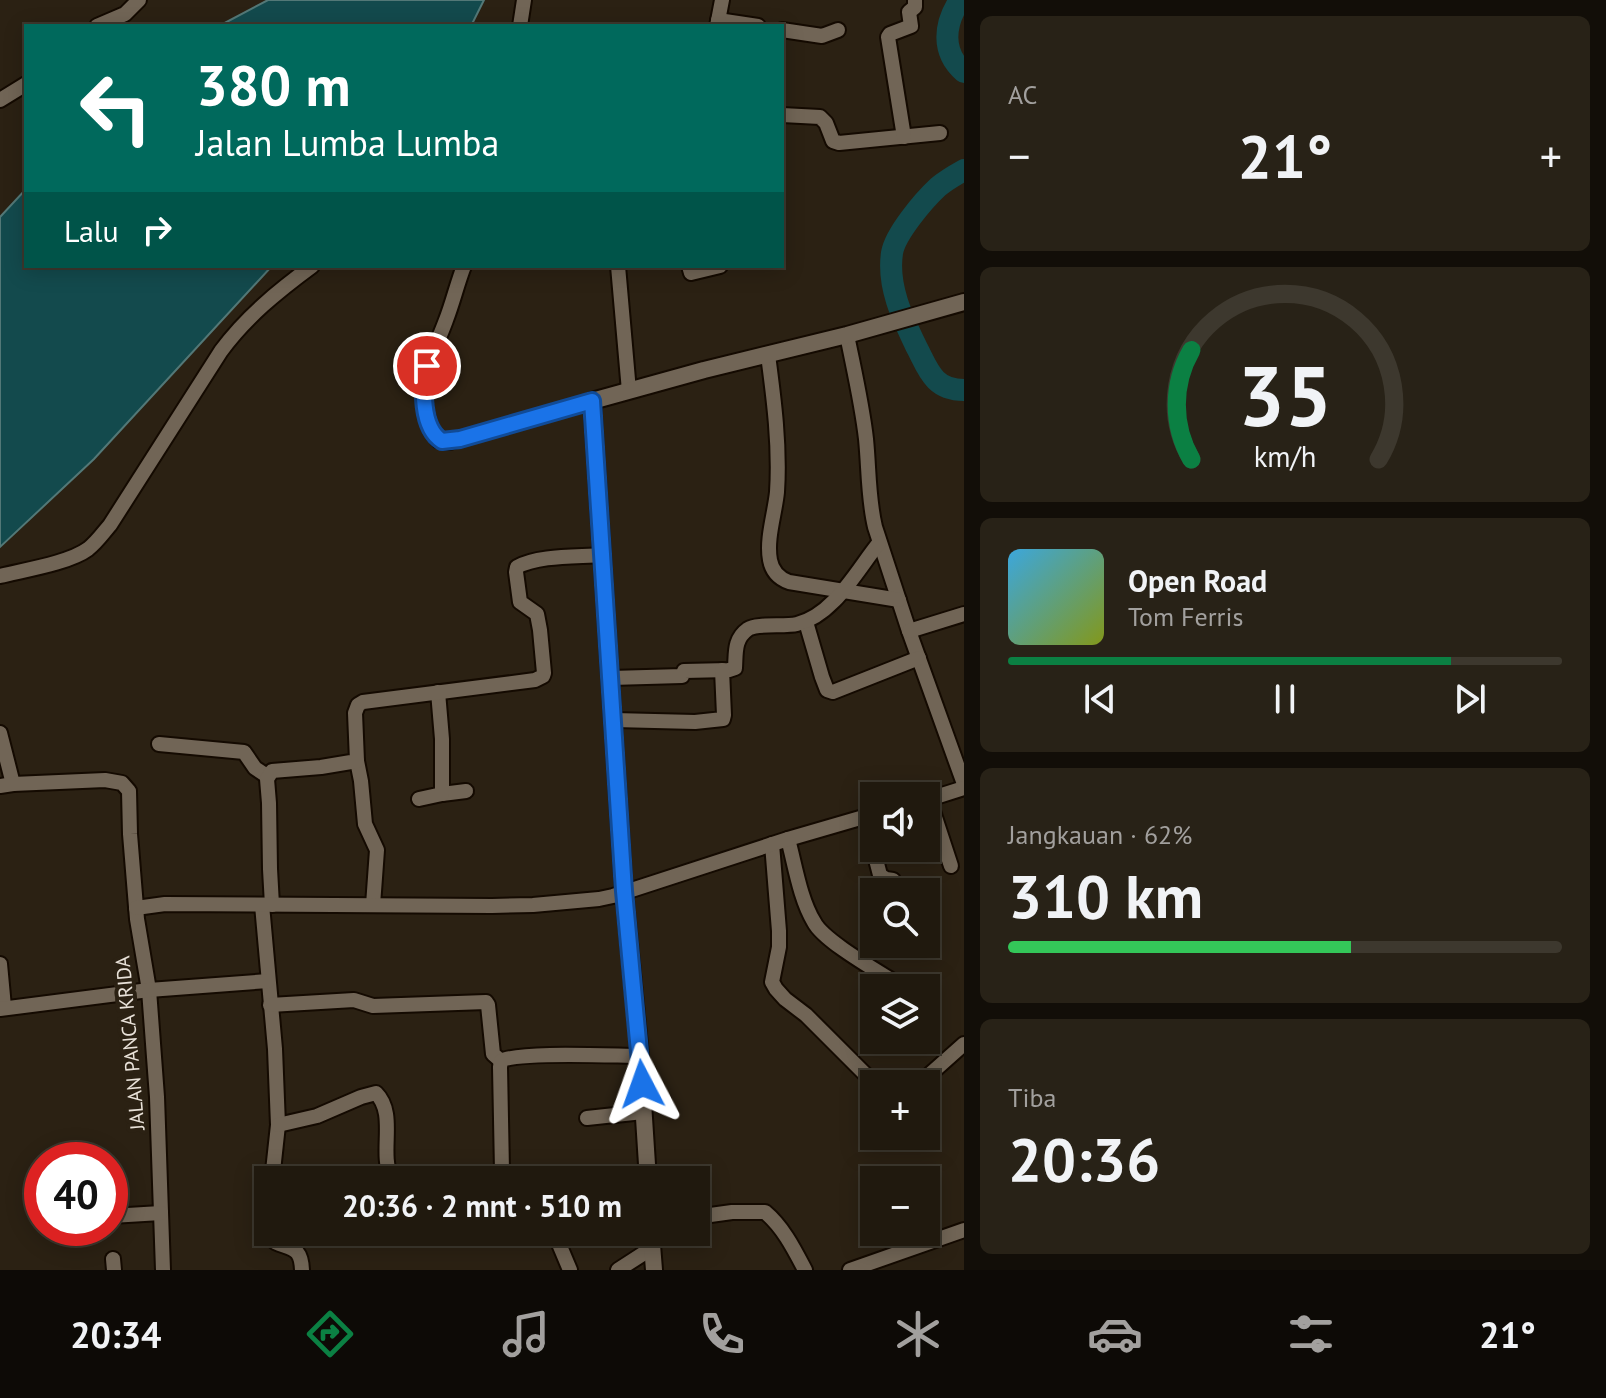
<!DOCTYPE html>
<html lang="id">
<head>
<meta charset="utf-8">
<style>
  body { margin:0; font-family:"PT Sans",sans-serif; background:#282217; color:#f1f3f6; height:100vh; display:flex; flex-direction:column; font-size:30px; white-space:nowrap }
  * { box-sizing:border-box; margin:0 }
  p { font-size:26px; color:#a2a09e }
  .icon { flex:none; width:44px; height:44px; fill:none; stroke:currentColor; stroke-width:2; stroke-linecap:round; stroke-linejoin:round }
  .map { position:relative; flex:1; overflow:hidden }
  .sheet { display:flex; flex-direction:column; gap:16px; padding:16px; background:#120e08; width:642px }
  .sheet>* { flex:none }
  .hud { position:absolute; left:24px; top:24px; width:760px; height:244px; border-radius:0px; box-shadow:0 4px 20px #0003,0 0 0 2px #3d382e; background:#00695c; color:#fff; overflow:hidden }
  .buttons { position:absolute; left:860px; top:782px; display:grid; gap:16px }
  .buttons a { display:grid; place-items:center; width:80px; height:80px; border-radius:0px; background:#20190e; box-shadow:0 4px 20px #0003,0 0 0 2px #3d382e; font-size:40px }
  .speed { position:absolute; left:24px; top:1142px; display:flex; gap:16px; font-size:40px; font-weight:700; text-align:center }
  .speed>* { display:grid; place-content:center; width:104px; height:104px; border-radius:50%; background:#20190e; box-shadow:0 4px 20px #0003,0 0 0 2px #3d382e; line-height:1 }
  .speed .limit { border:12px solid #d22; background:#fff; color:#111 }
  .pin { position:absolute; display:grid; place-items:center; width:68px; height:68px; color:#fff; margin:-34px; border:4px solid #fff; border-radius:50%; box-shadow:0 2px 8px #0007 }
  .me { position:absolute; width:88px; margin:-44px; rotate:356deg; stroke-linejoin:round; filter:drop-shadow(0 0 6px #0008) }
  .turn { display:flex; align-items:center; gap:28px; height:168px; padding:0 40px; font-size:36px }
  .turn .icon { width:104px; height:104px; stroke-width:2.5 }
  .turn b { display:block; font-size:56px; line-height:68px }
  .then { display:flex; align-items:center; height:76px; padding:0 40px; background:#0003; gap:16px; font-size:30px }
  .big { font-size:60px; font-weight:600; line-height:1.1 }
  .sheet .tile { flex:1; display:flex; flex-direction:column; justify-content:center; gap:12px; min-width:0; padding:0 28px; border-radius:12px; background:#282217 }
  .sheet .dial { align-items:center; gap:0 }
  .dial svg { height:208px; overflow:visible; fill:none; stroke:#3d382e; stroke-width:7; stroke-linecap:round; text-anchor:middle }
  .dial text { fill:#f1f3f6; stroke:none }
  .song { display:flex; align-items:center; gap:24px }
  .cover { width:96px; height:96px; border-radius:12px; background:linear-gradient(135deg,hsl(200 70% 55%),hsl(70 70% 35%)) }
  .played { height:8px; border-radius:4px; background:linear-gradient(90deg,#0b8043 80%,#3d382e 80%) }
  .keys { display:flex; justify-content:space-around; direction:ltr }
  .heat { display:flex; justify-content:space-between; align-items:center; font-size:44px; direction:ltr }
  .charge { height:12px; border-radius:6px; background:linear-gradient(90deg,#34c759 62%,#3d382e 0) }
  .trip { position:absolute; left:254px; top:1166px; width:456px; height:80px; border-radius:0px; background:#20190e; box-shadow:0 4px 20px #0003,0 0 0 2px #3d382e; font-weight:600; line-height:80px; text-align:center }
  .menu { display:flex; height:128px; justify-content:space-around; align-items:center; background:#0d0a06; color:#a2a09e }
  .menu .icon { width:56px; height:56px }
  .menu .selected { color:#0b8043 }
  .menu b { font-size:36px; color:#f1f3f6 }
  main { display:flex; flex:1; min-height:0 }
  .map>svg:first-child { display:block }
</style>
</head>
<body>
<main>
<div class="map">
<svg width="964" height="1270" viewBox="0 0 964 1270">
  <rect width="100%" height="100%" fill="#2b2113"/>
  <g fill="#134a4d" stroke="#537877" stroke-width="2">
    <polygon points="268,0 484,0 471,26 219,26"/>
    <polygon points="26,189 26,266 272,266 94,459 0,547 0,217"/>
  </g>
  <g fill="none" stroke-linecap="round" stroke-linejoin="round">
    <g stroke="#134a4d" stroke-width="22">
      <path d="M960,0C944,24 941,52 964,72"/>
      <path d="M964,170C955,175 946,180 938,187C924,200 895,234 892,253C887,287 903,319 917,348C923,359 927,371 936,380C944,388 953,390 964,390"/>
    </g>
    <defs>
      <g id="minor">
        <polyline points="718,20 758,26"/>
        <polyline points="97,26 125,14 139,0"/>
        <polyline points="520,26 524,0"/>
        <polyline points="717,26 722,0"/>
        <polyline points="782,30 822,36 838,30"/>
        <polyline points="0,100 26,84"/>
        <polyline points="782,115 820,117 826,123 833,141 839,143 940,133"/>
        <polyline points="904,137 888,37 890,34 911,26 909,12 915,7 915,0"/>
        <path d="M464,266C457,284 453,302 446,320C434,353 419,374 426,411C429,422 431,431 438,440L450,442L460,439L592,401"/>
        <polyline points="618,266 629,391"/>
        <polyline points="689,266 691,273 720,266"/>
        <path d="M847,335C854,370 862,404 866,439C869,469 868,498 875,527L909,631L964,784"/>
        <path d="M768,355C774,400 780,446 777,492C775,513 766,539 770,560C772,571 778,578 789,582L899,600"/>
        <path d="M0,576C24,570 69,563 88,549C97,542 103,533 110,525L221,351C246,317 278,291 312,266"/>
        <polyline points="806,622 822,677 827,690 833,692 919,658"/>
        <polyline points="909,631 964,614"/>
        <path d="M611,678L682,676L684,671L729,670L735,668C736,652 734,639 748,629C757,623 785,627 797,624C834,615 857,570 879,543"/>
        <polyline points="614,720 695,722 723,719 724,715 722,670"/>
        <polyline points="0,733 13,784"/>
        <polyline points="159,744 244,752 255,768 267,776"/>
        <polyline points="357,761 361,781 365,824 377,850 373,905"/>
        <polyline points="0,786 13,784 105,780 122,783 129,791 130,834 137,919 149,990 157,1097 163,1270"/>
        <polyline points="442,794 466,791"/>
        <polyline points="419,799 442,794 442,739 438,692"/>
        <polyline points="929,799 951,866"/>
        <polyline points="926,800 964,788"/>
        <polyline points="865,817 880,875 886,879 893,880"/>
        <path d="M788,839C795,865 800,899 814,922C824,942 883,974 904,988"/>
        <polyline points="772,844 779,931 779,947 772,982 776,989 785,999 806,1015 875,1084"/>
        <polyline points="262,905 275,1049 278,1125 272,1180"/>
        <path d="M272,905L270,869L269,803L267,779L272,771L321,767L357,761L355,713L358,705L363,702L535,680L543,676L544,673L540,630L537,614L520,602L516,572L517,567C538,555 577,557 602,555"/>
        <polyline points="136,908 165,904 492,906 533,905 599,899 613,896 788,839 874,814"/>
        <polyline points="0,964 4,1007"/>
        <polyline points="270,1005 354,1000 373,1006 486,1002 488,1005 493,1054 501,1061"/>
        <polyline points="0,1009 149,990 268,981"/>
        <polyline points="919,1084 964,1044"/>
        <polyline points="587,1118 643,1112"/>
        <path d="M278,1125L317,1116L361,1097L376,1093C397,1114 379,1152 391,1177L497,1178L500,1176L502,1171L500,1067L501,1061C517,1051 615,1056 640,1056"/>
        <polyline points="111,1216 161,1213"/>
        <path d="M696,1217L732,1212H765C783,1227 794,1249 805,1270"/>
        <path d="M270,1232L275,1242C293,1250 301,1247 302,1270"/>
        <polyline points="554,1232 570,1270"/>
        <polyline points="113,1259 114,1270"/>
        <polyline points="618,1270 652,1248"/>
        <polyline points="850,1270 964,1230"/>
      </g>
      <g id="tertiary">
        <polyline points="648,1180 640,1056 624,891 592,401 704,370 847,335 964,302"/>
        <polyline points="651,1232 654,1270"/>
      </g>
    </defs>
    <use href="#minor" stroke="#140a01" stroke-width="18"/>
    <use href="#tertiary" stroke="#140a01" stroke-width="20"/>
    <use href="#minor" stroke="#716556" stroke-width="14"/>
    <use href="#tertiary" stroke="#716556" stroke-width="16"/>
  </g>
  <g fill="none" stroke-linecap="round" stroke-linejoin="round">
    <defs>
      <path id="route" d="M427,366C422,387 421,428 442,441L460,439L592,401L624,891L642,1084"/>
    </defs>
    <use href="#route" stroke="#114b97" stroke-width="20"/>
    <use href="#route" stroke="#1a73e8" stroke-width="14"/>
  </g>
  <g text-anchor="middle" dominant-baseline="central" stroke-width="8" stroke-linejoin="round" paint-order="stroke">
    <g font-size="20" fill="#e9e2d9" stroke="#2b2113">
      <text transform="translate(130 1043) rotate(-95)">JALAN PANCA KRIDA</text>
    </g>
  </g>
</svg>
<div class="buttons">
<a><svg class="icon" aria-label="sound" viewBox="0 0 24 24"><path d="M4 9h4l5-4v14l-5-4H4zM17 9q2 3 0 6"/></svg></a>
<a><svg class="icon" aria-label="search" viewBox="0 0 24 24"><circle cx="10" cy="10" r="6"/><path d="M15 15l6 6"/></svg></a>
<a><svg class="icon" aria-label="layers" viewBox="0 0 24 24"><path d="M12 4l9 5-9 5-9-5zM3 14l9 5 9-5"/></svg></a>
<a>+</a>
<a>−</a>
</div>
<div class="speed"><div class="limit">40</div></div>
<div class="pin" style="left:427px;top:366px;background:#d93025"><svg class="icon" aria-label="arrive" viewBox="0 0 24 24"><path d="M6 21V4h12l-3 4 3 4H6"/></svg></div>
<svg class="me" style="left:642px;top:1084px" viewBox="-20 -20 40 40"><path d="M0-17L14 15 0 8-14 15z" fill="#1a73e8" stroke="#fff" stroke-width="4"/></svg>
<div class="trip">20:36 · 2 mnt · 510 m</div>
<div class="hud">
<div class="turn"><svg class="icon" aria-label="left" viewBox="0 0 24 24"><path d="M17 20v-9H6M10 6l-5 5 5 5"/></svg><div><b>380 m</b>Jalan Lumba Lumba</div></div>
<div class="then">Lalu<svg class="icon" aria-label="right" viewBox="0 0 24 24"><path d="M7 20v-9h11M14 6l5 5-5 5"/></svg></div>
</div>
</div>
<section class="sheet">
<div class="tile"><p>AC</p>
<div class="heat"><a>−</a><b class="big">21°</b><a>+</a></div>
</div>
<div class="tile dial"><svg viewBox="0 0 100 80">
<path d="M14 69A42 42 0 1 1 86 69"/>
<path d="M14 69A42 42 0 0 1 14 27" stroke="#0b8043"/>
<text x="50" y="56" font-size="32" font-weight="700">35</text>
<text x="50" y="72" font-size="11">km/h</text>
</svg></div>
<div class="tile">
<div class="song"><i class="cover"></i><div><b>Open Road</b><p>Tom Ferris</p></div></div>
<div class="played"></div>
<div class="keys"><svg class="icon" aria-label="previous" viewBox="0 0 24 24"><path d="M18 5L8 12l10 7zM5 5v14"/></svg><svg class="icon" aria-label="pause" viewBox="0 0 24 24"><path d="M8 5v14M16 5v14"/></svg><svg class="icon" aria-label="next" viewBox="0 0 24 24"><path d="M6 5l10 7-10 7zM19 5v14"/></svg></div>
</div>
<div class="tile"><p>Jangkauan · 62%</p><b class="big">310 km</b><div class="charge"></div></div>
<div class="tile"><p>Tiba</p><b class="big">20:36</b></div>
</section>
</main>
<nav class="menu">
<b>20:34</b>
<svg class="icon selected" aria-label="directions" viewBox="0 0 24 24"><path d="M12 3l9 9-9 9-9-9zM9 14v-3h6M13 9l2 2-2 2"/></svg>
<svg class="icon" aria-label="music" viewBox="0 0 24 24"><path d="M9 18V5l10-2v13"/><circle cx="6" cy="18" r="3"/><circle cx="16" cy="16" r="3"/></svg>
<svg class="icon" aria-label="phone" viewBox="0 0 24 24"><path d="M5 4h4l2 5-3 2q2 4 5 5l2-3 5 2v4C11 20 4 13 5 4z"/></svg>
<svg class="icon" aria-label="climate" viewBox="0 0 24 24"><path d="M12 3v18M4 7l16 10M4 17L20 7"/></svg>
<svg class="icon" aria-label="car" viewBox="0 0 24 24"><path d="M5 17H2v-5l4-1 3-4h7l3 4 3 1v5h-3M9 17h6M6 11h13"/><circle cx="7" cy="17" r="2"/><circle cx="17" cy="17" r="2"/></svg>
<svg class="icon" aria-label="filters" viewBox="0 0 24 24"><path d="M4 7h16M4 17h16"/><circle cx="9" cy="7" r="2"/><circle cx="15" cy="17" r="2"/></svg>
<b>21°</b>
</nav>
</body>
</html>
